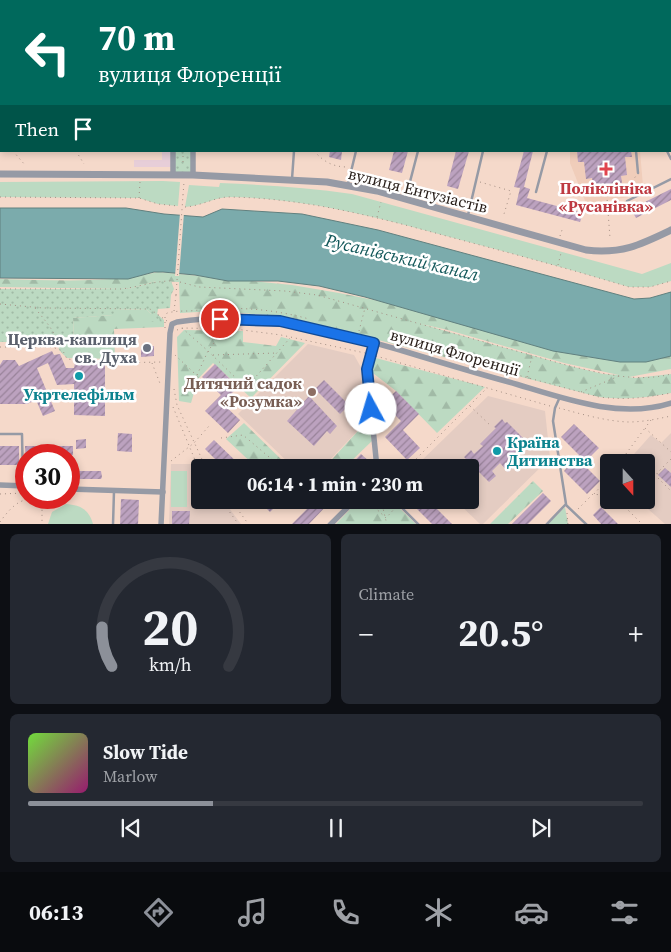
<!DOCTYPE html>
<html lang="en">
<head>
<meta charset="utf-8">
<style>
  body { margin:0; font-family:"Source Serif 4",serif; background:#242831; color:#f1f3f6; height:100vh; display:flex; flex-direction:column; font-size:19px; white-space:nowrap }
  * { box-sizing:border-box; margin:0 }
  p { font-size:16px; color:#9ea1a6 }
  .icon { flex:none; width:28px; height:28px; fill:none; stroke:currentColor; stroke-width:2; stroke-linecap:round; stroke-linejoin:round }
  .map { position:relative; height:524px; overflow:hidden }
  .details { display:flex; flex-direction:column; gap:10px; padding:10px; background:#0d0f14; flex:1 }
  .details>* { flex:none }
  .guide { position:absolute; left:0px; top:0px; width:671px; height:152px; box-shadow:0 2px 8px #0003; background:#00695c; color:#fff; overflow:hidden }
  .needle { width:32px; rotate:159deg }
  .controls { position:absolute; left:600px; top:454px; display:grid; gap:10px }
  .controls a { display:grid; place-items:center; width:55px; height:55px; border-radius:5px; background:#171b24; box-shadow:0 2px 8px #0003; font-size:25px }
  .speed { position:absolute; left:15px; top:444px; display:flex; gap:10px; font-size:25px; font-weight:700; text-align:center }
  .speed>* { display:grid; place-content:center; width:65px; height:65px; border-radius:50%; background:#171b24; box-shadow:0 2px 8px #0003; line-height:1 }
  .speed .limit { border:8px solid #d22; background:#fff; color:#111 }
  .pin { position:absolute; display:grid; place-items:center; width:42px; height:42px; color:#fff; margin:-21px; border:2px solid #fff; border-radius:50%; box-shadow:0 1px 5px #0007 }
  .me { position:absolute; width:55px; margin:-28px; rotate:354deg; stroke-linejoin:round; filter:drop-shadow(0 0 4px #0008) }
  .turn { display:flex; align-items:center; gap:18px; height:105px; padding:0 15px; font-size:22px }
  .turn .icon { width:65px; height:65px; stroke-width:2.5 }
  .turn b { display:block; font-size:35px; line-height:42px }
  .then { display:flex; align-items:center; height:48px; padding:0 15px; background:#0003; gap:10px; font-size:19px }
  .big { font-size:38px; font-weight:700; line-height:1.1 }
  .details .card { flex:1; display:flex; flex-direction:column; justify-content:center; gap:8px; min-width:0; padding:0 18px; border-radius:8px; background:#242831 }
  .details .dial { align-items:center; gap:0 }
  .dial svg { height:130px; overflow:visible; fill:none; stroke:#363941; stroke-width:7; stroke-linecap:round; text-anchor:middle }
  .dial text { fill:#f1f3f6; stroke:none }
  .song { display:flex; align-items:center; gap:15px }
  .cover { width:60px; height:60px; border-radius:8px; background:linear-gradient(135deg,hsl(100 70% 55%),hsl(320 70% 35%)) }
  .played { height:5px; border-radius:2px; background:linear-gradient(90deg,#8c9099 30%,#363941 30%) }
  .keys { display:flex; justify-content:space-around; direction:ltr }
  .heat { display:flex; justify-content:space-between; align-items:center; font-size:28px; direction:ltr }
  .details .tiles { flex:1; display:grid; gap:10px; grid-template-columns:1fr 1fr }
  .card:last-child { grid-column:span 2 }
  .trip { position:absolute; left:191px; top:459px; width:288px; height:50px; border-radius:5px; background:#171b24; box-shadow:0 2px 8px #0003; font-weight:700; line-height:50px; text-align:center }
  .dock { display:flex; height:80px; justify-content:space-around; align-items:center; background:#090b0e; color:#9ea1a6 }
  .dock .icon { width:35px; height:35px }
  .dock .on { color:#8c9099 }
  .dock b { font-size:22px; color:#f1f3f6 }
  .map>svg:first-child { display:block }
</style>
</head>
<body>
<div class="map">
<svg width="671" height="525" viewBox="0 0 671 525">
  <defs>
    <pattern id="forest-firs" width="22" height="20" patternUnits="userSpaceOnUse" patternTransform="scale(1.25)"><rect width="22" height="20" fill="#bcdac2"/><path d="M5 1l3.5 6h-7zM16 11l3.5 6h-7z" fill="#a1baa6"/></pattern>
    <pattern id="park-dots" width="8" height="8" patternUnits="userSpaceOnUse" patternTransform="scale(1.25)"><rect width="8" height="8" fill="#bcdac2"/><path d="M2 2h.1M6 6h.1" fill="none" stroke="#a1baa6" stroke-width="1.8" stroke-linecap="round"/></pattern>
    <pattern id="building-hatch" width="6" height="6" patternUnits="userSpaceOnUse" patternTransform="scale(1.25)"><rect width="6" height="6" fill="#bca2bf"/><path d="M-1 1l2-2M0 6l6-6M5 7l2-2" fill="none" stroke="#99839a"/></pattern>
  </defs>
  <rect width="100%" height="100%" fill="#f5d9ca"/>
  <polygon fill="#e7ced8" points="162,151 173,151 173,167 134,167 134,160 162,160"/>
  <g fill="#e4ccc2">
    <polygon points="308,344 354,355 363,371 368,420 323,467 293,467 238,414"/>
    <polygon points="488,396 545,411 550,458 483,524 480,524 455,500 470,500 470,468 421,467 418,464"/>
    <polygon points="671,433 671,524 665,524 638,500 646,500 646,462 627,462 651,435 661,443"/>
    <polygon points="171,464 197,464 200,468 200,500 223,500 241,524 169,525"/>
  </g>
  <polygon fill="#f0cdba" points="570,151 640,151 643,186 630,197 586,203 570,163"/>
  <g fill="#bcdac2">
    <polygon points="0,182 163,181 180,182 178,206 158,204 139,198 0,197"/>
    <path d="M220,183C264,185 308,187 352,194L642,274L671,263V281L650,287H629C570,269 510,253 450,237C377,217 305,198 229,197C215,197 201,206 185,207L189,185L219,187Z"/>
    <rect x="171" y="471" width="16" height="36"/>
    <path d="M66,504C81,505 89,510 93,524H48L52,512Z"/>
  </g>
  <g fill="url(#forest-firs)" fill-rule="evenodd">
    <path d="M158,272L292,285L339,293L379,301L517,340L671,356V369L629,377L635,378L671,374V393C644,398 626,400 599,397L289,317L216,311L180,313L179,282L156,281L133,288L121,289L0,287V279C53,280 107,284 158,272ZM421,324L448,330L564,363L619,375L603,374L566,365Z"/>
    <polygon points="114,309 147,310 151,314 157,314 164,320 164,327 114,329 115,359 67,358 59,350 58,343 74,342 73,318 113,315"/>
    <polygon points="184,330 243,331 243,342 276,346 281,337 305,343 251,398 213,363 198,379 191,403 179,401 177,337"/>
    <polygon points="372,357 485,387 437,433 396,391 369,370"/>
    <polygon points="368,420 372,441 345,467 324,468"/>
    <polygon points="244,423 289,467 256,467 226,439"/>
    <polygon points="533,481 543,491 508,524 490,524"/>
    <polygon points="359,500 391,500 416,524 335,525"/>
    <polygon points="565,507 568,524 548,524"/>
  </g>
  <g fill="url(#park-dots)">
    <rect x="173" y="151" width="20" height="24"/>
    <polygon points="156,281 171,281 174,289 171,295 170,308 158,309 157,315 159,316 160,322 149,322 149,314 151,314 147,310 114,309 114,315 73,318 74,342 0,342 0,289 121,289 133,288"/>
  </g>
  <polygon fill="#7babac" stroke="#61807f" points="0,208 126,208 164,214 203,217 222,209 302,214 378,230 634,299 650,298 671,292 671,356 646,362 620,362 553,351 365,297 319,286 278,281 228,281 195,275 163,272 154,272 128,279 0,278"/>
  <polygon fill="#f5d9ca" points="180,213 184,213 179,276 175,276"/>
  <g fill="url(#building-hatch)">
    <polygon points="330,151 342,151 341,160 329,157"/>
    <polygon points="394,151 408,151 402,173 389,170"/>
    <polygon points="456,151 469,151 458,189 447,186"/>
    <polygon points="524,151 533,151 524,187 530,189 527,198 583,213 580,222 516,205 520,188 514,187"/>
    <polygon points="577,151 631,151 632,157 625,157 627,175 621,176 622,183 593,186 592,178 586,179 584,162 578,162"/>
    <polygon points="671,189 671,200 636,218 631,209"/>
    <polygon points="154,346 154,356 141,357 141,347"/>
    <polygon points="52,351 54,355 60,354 66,368 74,368 75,363 105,364 105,416 74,415 74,384 57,385 48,363 37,368 55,411 43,416 36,400 27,404 0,404 0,365 3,360 15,360 19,366"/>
    <polygon points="215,364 238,387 222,403 240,420 228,433 205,411 221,395 202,377"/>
    <polygon points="324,380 349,405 340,414 315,389"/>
    <polygon points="396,391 419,414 403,430 420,448 407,460 385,437 401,421 383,403"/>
    <polygon points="309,396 337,426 330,434 327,431 314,446 287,421"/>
    <polygon points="502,419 505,423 507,422 524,439 523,441 527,445 513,459 518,463 508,472 500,463 492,471 496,476 489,482 464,457 471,450 474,454 483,446 480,444 496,428 494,427"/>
    <polygon points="574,424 599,448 583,464 600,481 587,494 564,471 579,455 561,437"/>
    <polygon points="118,433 132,434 132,452 117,451"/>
    <polygon points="86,439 86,448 76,449 76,440"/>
    <polygon points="214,440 243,468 224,468 205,449"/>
    <rect x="0" y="446" width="19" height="19"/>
    <polygon points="25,446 73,446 73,455 26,455 26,465"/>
    <polygon points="361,454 370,462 364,468 348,468"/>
    <polygon points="665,468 671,473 671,487 658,475"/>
    <polygon points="69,471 101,471 102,477 101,479 69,479"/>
    <polygon points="543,493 551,501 527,525 511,525"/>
    <polygon points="121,499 139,500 138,525 120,525"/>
    <polygon points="258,500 276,500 279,503 270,512"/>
    <polygon points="316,500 332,500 308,525 291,525"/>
    <polygon points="408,500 428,500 453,525 433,525"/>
    <polygon points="601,507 619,525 602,525 593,515"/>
    <polygon points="172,511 190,511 189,525 172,525"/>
  </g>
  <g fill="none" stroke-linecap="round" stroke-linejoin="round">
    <g stroke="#a48f84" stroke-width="1" stroke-dasharray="1 4" stroke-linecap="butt">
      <polyline points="212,0 213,1"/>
      <polyline points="292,0 292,1"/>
      <polyline points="592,0 594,1"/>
      <polyline points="664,0 665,1"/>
      <polyline points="182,1 182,0"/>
      <polyline points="239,1 239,0"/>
      <polyline points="277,1 279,0"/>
      <polyline points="370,1 370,0"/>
      <polyline points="422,1 422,0"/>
      <polyline points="483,1 485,0"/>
      <polyline points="670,12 671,14"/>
      <polyline points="0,56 1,56"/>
      <polyline points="670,76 671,76"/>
      <polyline points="0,137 1,138"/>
      <polyline points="13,151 25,165"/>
      <polyline points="76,151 84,164"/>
      <polyline points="183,151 183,163"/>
      <path d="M314,151C324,162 333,167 348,167"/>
      <polyline points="480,182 511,191 504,214"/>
      <polyline points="606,185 610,238"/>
      <polyline points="395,190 396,184"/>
      <polyline points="586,193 625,190 636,176"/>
      <polyline points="183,195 184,182"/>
      <polyline points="0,197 139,198 158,204 178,206"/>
      <polyline points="139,198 140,182"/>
      <path d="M185,207C201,206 215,197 229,197C305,198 377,217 450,237C510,253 570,269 629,287H650L671,281"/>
      <polyline points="595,207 624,202"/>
      <polyline points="377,217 381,202"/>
      <polyline points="560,236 562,230"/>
      <polyline points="558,265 561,253"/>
      <path d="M180,282L199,287L285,291L317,295L566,365C599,373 637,383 671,374"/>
      <path d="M0,289H121C139,287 154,281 171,281"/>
      <polyline points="0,304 43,308 150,309 167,321"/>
      <path d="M35,308C45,321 56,331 59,349"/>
      <polyline points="174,311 176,295"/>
      <path d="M165,328V316L167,313C175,311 182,311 190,311C231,306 269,308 309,319"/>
      <polyline points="182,328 208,351 241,383 246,385 252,381 290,338"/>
      <polyline points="177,330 182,328 235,329 281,335 365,353"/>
      <polyline points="359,331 365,308"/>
      <path d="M395,342L599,397C626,400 644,398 671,393"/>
      <polyline points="0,347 52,347 63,351 67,359 111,363 162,362"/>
      <polyline points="175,355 210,388"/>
      <polyline points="213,355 277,353"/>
      <polyline points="376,356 550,406"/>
      <polyline points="152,363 161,386"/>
      <polyline points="197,375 208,351 224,329"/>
      <polyline points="527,377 532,356"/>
      <polyline points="174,389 177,405 206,468"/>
      <polyline points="581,392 619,376"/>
      <polyline points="470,406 491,426"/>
      <polyline points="173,407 200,472"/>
      <path d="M559,408C581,414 605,421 628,422C643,422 657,419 671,416"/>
      <polyline points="651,420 645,428 671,452"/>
      <polyline points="221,438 243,435 282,468"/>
      <polyline points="671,459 657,473 658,478 671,491"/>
      <polyline points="171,461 194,443 209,426"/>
      <polyline points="620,462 645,428"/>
      <polyline points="405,468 408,467 487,388"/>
      <polyline points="0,494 26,493"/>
      <polyline points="594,494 609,477"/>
      <polyline points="221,500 239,525"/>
      <polyline points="231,500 249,525"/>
      <polyline points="367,500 386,518 396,507"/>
      <polyline points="381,500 387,525"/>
      <polyline points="618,500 643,525"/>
      <polyline points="35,501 52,498"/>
      <polyline points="578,509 593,494 609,496"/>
      <polyline points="567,513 568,525"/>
      <path d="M0,522C10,508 27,488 42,509V525"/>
      <polyline points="13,525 14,524"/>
    </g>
    <g stroke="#969aa5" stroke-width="2.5">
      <polyline points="490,0 490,1"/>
      <polyline points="568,0 569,1"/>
      <polyline points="402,1 402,0"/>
      <polyline points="519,1 522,0"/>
      <polyline points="670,99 671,99"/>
      <polyline points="636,151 638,173"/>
      <polyline points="667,151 671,159"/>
      <polyline points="292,179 294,151"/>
      <polyline points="348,184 356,151"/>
      <polyline points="536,192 547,151"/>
      <polyline points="406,197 418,151"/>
      <polyline points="627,201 671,179"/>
      <polyline points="468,215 483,151"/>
      <polyline points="0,434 22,434 23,484"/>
      <polyline points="394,500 419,525"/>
      <polyline points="566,505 587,525"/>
      <polyline points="113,525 114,491"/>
      <polyline points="546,525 566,504 553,421 555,408 559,399"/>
    </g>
    <g stroke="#969aa5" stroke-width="5.5">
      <polyline points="171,0 171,1"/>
      <polyline points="194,1 194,0"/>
      <polyline points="173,175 173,151"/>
      <polyline points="193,175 193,151"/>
      <polyline points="374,343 367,369 377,468"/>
      <polyline points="0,485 26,486"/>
      <polyline points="69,489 163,492"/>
      <path d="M161,525L170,333L172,324L177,322C210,317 246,317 279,321C317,324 362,340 400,350C436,361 472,372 509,382C560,397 618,420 671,403"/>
      <polyline points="330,525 355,500"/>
    </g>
    <path stroke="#969aa5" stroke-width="7" d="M0,174L193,175L327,182L377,191L405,199L586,250C622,254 640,245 671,230"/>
    <g stroke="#737888" stroke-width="8">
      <polyline points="645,0 646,1"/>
      <polyline points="670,50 671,52"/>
    </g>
    <polyline stroke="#a48f84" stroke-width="1" stroke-dasharray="1 4" stroke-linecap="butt" points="176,295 183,195"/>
  </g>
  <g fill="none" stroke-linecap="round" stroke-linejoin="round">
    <defs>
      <polyline id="route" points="220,319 280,321 374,343 367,369 371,409"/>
    </defs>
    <use href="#route" stroke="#114b97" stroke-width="12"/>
    <use href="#route" stroke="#1a73e8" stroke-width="9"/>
  </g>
  <path fill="#e0444e" stroke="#fff" stroke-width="2" d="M603.5 161.5h5v5h5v5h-5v5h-5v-5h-5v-5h5z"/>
  <circle fill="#6b7280" stroke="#fff" stroke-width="2" cx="147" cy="348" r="5"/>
  <g fill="#0f9aa8" stroke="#fff" stroke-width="2">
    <circle cx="79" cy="376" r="5"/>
    <circle cx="497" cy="451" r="5"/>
  </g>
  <circle fill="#8d6e63" stroke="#fff" stroke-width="2" cx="312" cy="392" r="5"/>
  <g text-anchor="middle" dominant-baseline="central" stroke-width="5" stroke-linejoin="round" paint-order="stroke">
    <g font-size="16" font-weight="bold" fill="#be3a42" stroke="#fff">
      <text x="606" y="188">Поліклініка<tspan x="606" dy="18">«Русанівка»</tspan></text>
    </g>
    <g font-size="16" fill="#251b16" stroke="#fff">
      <text transform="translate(418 190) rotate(14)">вулиця Ентузіастів</text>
      <text transform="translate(455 352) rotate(16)">вулиця Флоренції</text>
    </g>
    <g font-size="16" font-weight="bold" fill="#5b616d" stroke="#fff" text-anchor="end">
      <text x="137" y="339">Церква-каплиця<tspan x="137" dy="18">св. Духа</tspan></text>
    </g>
    <g font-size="16" font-weight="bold" fill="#785e54" stroke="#fff" text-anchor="end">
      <text x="302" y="383">Дитячий садок<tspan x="302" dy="18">«Розумка»</tspan></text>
    </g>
    <g font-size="16" font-weight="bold" fill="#0d838f" stroke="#fff">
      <text x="79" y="394">Укртелефільм</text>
      <text x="507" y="442" text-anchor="start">Країна<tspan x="507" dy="18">Дитинства</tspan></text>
    </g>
    <g font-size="18" font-style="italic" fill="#13585a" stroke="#fff">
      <text transform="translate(402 257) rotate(13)">Русанівський канал</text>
    </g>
  </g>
</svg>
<div class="controls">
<a><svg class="needle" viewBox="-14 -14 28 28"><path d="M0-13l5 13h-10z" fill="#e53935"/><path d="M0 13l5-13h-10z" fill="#9ea1a6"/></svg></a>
</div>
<div class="speed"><div class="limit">30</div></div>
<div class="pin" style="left:220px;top:319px;background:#d93025"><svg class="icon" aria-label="arrive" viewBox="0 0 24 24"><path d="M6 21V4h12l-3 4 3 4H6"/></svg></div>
<svg class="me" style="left:371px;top:409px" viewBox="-20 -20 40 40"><circle r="19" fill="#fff"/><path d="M0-13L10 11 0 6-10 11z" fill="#1a73e8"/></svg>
<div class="trip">06:14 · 1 min · 230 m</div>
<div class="guide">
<div class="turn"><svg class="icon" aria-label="left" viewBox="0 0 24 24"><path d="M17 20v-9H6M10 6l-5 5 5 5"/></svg><div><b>70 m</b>вулиця Флоренції</div></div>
<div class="then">Then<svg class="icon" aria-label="arrive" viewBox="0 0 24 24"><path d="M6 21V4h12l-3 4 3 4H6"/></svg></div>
</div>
</div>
<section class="details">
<div class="tiles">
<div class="card dial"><svg viewBox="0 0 100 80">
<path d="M14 69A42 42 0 1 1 86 69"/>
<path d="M14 69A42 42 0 0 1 8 45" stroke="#8c9099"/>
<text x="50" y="56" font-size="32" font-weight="700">20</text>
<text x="50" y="72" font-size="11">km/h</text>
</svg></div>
<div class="card"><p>Climate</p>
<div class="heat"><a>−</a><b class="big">20.5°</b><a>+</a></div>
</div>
<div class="card">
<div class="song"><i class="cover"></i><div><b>Slow Tide</b><p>Marlow</p></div></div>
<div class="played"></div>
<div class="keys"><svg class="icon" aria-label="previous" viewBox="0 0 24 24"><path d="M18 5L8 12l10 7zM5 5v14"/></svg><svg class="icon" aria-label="pause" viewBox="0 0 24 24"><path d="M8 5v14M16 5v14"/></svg><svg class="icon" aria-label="next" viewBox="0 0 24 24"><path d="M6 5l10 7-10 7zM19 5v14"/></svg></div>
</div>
</div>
</section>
<nav class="dock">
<b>06:13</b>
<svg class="icon on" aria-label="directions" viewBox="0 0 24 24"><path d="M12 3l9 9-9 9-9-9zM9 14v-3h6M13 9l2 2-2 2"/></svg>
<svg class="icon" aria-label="music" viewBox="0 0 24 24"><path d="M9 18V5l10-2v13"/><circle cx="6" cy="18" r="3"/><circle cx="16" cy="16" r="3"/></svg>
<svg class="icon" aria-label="phone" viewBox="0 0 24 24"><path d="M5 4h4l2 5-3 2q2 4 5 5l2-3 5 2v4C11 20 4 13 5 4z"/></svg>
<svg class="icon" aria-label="climate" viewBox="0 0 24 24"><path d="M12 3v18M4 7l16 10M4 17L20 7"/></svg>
<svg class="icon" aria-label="car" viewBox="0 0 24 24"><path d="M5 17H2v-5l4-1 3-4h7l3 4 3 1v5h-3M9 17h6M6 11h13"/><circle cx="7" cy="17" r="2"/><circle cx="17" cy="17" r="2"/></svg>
<svg class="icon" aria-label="filters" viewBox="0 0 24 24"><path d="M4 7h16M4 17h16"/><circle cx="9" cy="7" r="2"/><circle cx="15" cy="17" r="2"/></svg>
</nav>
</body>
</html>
